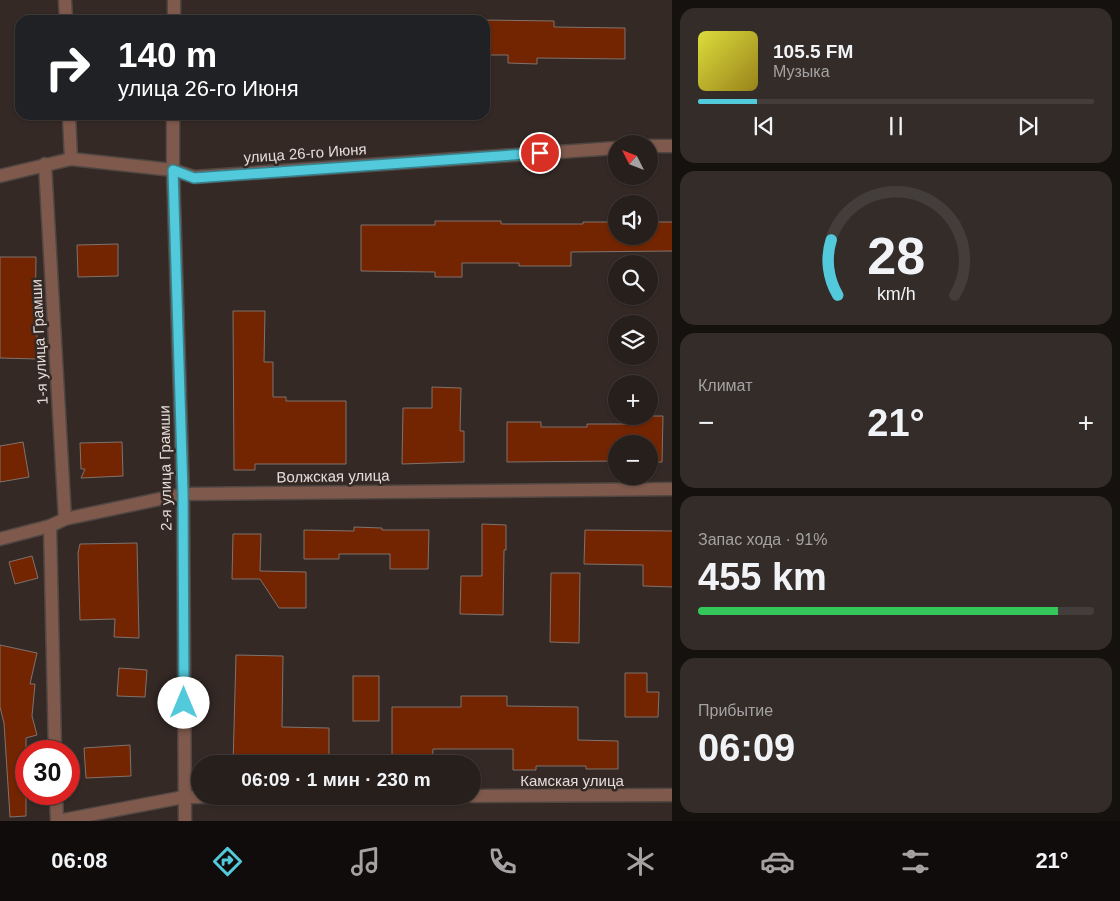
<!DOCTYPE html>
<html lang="ru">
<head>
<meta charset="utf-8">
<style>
  body { margin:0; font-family:Arial,sans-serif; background:#332c29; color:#f1f3f6; height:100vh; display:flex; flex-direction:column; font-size:19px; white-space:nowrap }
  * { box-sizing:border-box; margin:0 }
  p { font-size:16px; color:#a4a2a3 }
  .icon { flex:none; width:28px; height:28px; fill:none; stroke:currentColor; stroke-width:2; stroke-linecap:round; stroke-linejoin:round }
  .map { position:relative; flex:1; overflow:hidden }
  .sheet { display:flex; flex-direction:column; gap:8px; padding:8px; background:#15110f; width:448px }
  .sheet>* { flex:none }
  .guide { position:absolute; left:15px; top:15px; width:475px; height:105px; border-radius:15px; box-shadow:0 1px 4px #0004,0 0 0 1px #433d3b; background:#202124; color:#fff; overflow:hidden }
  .needle { width:32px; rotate:312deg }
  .buttons { position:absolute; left:608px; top:135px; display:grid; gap:10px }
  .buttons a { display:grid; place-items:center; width:50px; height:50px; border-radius:50%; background:#271f1c; box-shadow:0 1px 4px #0004,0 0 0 1px #433d3b; font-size:25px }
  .speed { position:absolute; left:15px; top:740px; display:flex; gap:10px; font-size:25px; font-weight:700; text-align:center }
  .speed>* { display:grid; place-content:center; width:65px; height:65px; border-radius:50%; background:#271f1c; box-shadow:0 1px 4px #0004,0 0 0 1px #433d3b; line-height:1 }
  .speed .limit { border:8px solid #d22; background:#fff; color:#111 }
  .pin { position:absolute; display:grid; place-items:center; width:42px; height:42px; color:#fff; margin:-21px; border:2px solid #fff; border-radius:50%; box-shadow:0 1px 5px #0007 }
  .me { position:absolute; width:55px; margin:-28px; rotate:0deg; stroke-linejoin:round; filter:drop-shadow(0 0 4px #0008) }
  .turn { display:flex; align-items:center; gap:18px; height:105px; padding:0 20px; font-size:22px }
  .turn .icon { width:65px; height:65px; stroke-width:2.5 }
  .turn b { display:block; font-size:35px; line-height:42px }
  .big { font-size:38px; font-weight:800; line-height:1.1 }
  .sheet .card { flex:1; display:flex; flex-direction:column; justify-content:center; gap:8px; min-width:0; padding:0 18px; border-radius:15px; background:#332c29 }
  .sheet .dial { align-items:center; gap:0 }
  .dial svg { height:130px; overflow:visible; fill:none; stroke:#433d3b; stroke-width:7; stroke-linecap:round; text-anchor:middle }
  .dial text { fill:#f1f3f6; stroke:none }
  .song { display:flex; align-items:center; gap:15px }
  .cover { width:60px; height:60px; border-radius:8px; background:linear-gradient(135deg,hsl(60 70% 55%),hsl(50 70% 35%)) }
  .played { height:5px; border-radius:2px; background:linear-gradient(90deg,#53cadc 15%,#433d3b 15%) }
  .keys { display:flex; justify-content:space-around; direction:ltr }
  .heat { display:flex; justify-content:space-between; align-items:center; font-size:28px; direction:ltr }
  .charge { height:8px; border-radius:4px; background:linear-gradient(90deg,#34c759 91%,#433d3b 0) }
  .trip { position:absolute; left:191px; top:755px; width:290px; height:50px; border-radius:25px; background:#271f1c; box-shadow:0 1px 4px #0004,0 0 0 1px #433d3b; font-weight:800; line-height:50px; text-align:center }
  .menu { display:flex; height:80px; justify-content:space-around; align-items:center; background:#100c0b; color:#a4a2a3 }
  .menu .icon { width:35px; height:35px }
  .menu .active { color:#53cadc }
  .menu b { font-size:22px; color:#f1f3f6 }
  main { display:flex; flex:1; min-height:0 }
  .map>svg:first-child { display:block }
</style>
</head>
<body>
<main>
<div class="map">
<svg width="673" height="821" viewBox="0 0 673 821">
  <rect width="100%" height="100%" fill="#342925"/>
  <g fill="#732501" stroke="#80726d">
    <polygon points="485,20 554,21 554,27 625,28 625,59 537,58 537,64 508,63 508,55 485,55"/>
    <polygon points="435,221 501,221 501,224 583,224 583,222 616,222 616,236 649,236 649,222 673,222 673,251 571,252 571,266 519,266 519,263 462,263 462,277 435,277 435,272 361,271 361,225 435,225"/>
    <polygon points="118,244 118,276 78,277 77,245"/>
    <polygon points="0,257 36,257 35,332 37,332 37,359 0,358"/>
    <polygon points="233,311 265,311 264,362 273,362 273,397 286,397 286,401 346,401 346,464 255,464 255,470 234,470"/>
    <polygon points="432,387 461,388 460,431 464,431 464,462 402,464 403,408 432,408"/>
    <polygon points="633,416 663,416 662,462 649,462 649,444 616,444 616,461 507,462 507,422 541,422 541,427 587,427 587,424 633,424"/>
    <polygon points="23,442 29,477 0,482 0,446"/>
    <polygon points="122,442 123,476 81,478 85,469 81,469 80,443"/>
    <polygon points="482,524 506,525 506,550 504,550 503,615 460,614 461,576 482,576"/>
    <polygon points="354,527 382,528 382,530 429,530 428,569 390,569 390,554 339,554 339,559 304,559 304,530 354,531"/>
    <polygon points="585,530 673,531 673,587 643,586 643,565 584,564"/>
    <polygon points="233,534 261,534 260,571 306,572 306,608 279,608 260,579 232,579"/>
    <polygon points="137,543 139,638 114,637 115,619 80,620 78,553 80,544"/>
    <polygon points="32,556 38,578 15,584 9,562"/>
    <polygon points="551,573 580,573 579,643 550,642"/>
    <polygon points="0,645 37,653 30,684 35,684 32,716 37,735 26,738 26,816 10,817 4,723 0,707"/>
    <polygon points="236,655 283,656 282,727 329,728 329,764 233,764"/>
    <polygon points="119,668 147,670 145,697 117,696"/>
    <polygon points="625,673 647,673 647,692 659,692 658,717 625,717"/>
    <rect x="353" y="676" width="26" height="45"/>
    <polygon points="461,696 507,696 507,706 578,707 578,740 618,741 618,769 586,769 586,766 536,766 536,770 513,770 513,749 433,749 432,764 392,764 392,707 461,707"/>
    <polygon points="130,745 131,776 86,778 84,748"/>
  </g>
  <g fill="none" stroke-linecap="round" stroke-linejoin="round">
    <defs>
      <g id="minor">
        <polyline points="65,0 66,20"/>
        <polyline points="174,20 174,0"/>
        <polyline points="69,115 71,159"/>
        <polyline points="173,115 173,170 183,494 185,821"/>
        <polyline points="649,146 673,146"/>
        <polyline points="45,164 65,519"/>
        <polyline points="0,176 71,159 173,170 194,177 616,148"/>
        <polyline points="50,526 55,751"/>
        <polyline points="0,539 50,526 65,519 183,494 673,489"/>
        <polyline points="56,794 57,821"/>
        <polyline points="472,796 673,795"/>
        <polyline points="58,821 184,797 463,796"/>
      </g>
    </defs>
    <use href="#minor" stroke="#504642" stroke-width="15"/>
    <use href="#minor" stroke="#7e594c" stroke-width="12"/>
  </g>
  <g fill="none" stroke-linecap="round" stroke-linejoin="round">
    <defs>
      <polyline id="route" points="184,703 183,494 173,170 194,178 540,153"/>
    </defs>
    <use href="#route" stroke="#36838f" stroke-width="12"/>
    <use href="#route" stroke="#53cadc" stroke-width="9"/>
  </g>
  <g text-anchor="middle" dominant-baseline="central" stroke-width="5" stroke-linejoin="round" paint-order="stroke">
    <g font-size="15" fill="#e5ddda" stroke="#342925">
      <text transform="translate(305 153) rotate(-4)">улица 26-го Июня</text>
      <text transform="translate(39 342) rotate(-93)">1-я улица Грамши</text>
      <text transform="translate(165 468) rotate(-91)">2-я улица Грамши</text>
      <text transform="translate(333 476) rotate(-1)">Волжская улица</text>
      <text x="572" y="780">Камская улица</text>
    </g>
  </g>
</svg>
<div class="buttons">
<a><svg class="needle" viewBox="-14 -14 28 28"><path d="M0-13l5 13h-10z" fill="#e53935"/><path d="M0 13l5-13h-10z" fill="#a4a2a3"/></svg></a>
<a><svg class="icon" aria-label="sound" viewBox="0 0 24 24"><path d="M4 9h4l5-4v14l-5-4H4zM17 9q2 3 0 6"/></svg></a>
<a><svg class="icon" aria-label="search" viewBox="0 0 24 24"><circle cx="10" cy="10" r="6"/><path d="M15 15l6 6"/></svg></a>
<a><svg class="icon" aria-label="layers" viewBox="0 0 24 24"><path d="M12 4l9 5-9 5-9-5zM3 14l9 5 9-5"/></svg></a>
<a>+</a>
<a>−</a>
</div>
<div class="speed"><div class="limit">30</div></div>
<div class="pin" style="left:540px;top:153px;background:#d93025"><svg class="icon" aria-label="arrive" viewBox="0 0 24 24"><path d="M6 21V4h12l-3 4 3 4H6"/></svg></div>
<svg class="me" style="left:184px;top:703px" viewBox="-20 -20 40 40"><circle r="19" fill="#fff"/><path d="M0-13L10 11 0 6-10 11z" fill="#53cadc"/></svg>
<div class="trip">06:09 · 1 мин · 230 m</div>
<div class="guide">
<div class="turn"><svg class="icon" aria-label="right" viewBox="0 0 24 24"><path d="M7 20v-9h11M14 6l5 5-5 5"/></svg><div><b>140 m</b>улица 26-го Июня</div></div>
</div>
</div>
<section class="sheet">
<div class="card">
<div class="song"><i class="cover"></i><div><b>105.5 FM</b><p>Музыка</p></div></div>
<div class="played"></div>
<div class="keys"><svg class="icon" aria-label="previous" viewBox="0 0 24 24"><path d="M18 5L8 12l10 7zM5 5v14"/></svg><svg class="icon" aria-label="pause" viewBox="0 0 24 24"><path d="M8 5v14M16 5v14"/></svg><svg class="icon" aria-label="next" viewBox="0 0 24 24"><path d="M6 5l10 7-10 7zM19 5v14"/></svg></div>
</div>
<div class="card dial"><svg viewBox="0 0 100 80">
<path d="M14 69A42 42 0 1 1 86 69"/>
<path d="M14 69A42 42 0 0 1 10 35" stroke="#53cadc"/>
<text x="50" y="56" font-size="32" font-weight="700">28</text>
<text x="50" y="72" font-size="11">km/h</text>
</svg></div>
<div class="card"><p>Климат</p>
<div class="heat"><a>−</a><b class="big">21°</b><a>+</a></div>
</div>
<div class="card"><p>Запас хода · 91%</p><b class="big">455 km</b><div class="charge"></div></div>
<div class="card"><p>Прибытие</p><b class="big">06:09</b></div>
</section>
</main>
<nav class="menu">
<b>06:08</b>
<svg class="icon active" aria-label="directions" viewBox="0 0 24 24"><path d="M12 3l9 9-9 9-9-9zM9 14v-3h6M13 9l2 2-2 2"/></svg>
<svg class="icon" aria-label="music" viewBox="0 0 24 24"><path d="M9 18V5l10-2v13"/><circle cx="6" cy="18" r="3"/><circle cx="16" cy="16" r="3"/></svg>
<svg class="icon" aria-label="phone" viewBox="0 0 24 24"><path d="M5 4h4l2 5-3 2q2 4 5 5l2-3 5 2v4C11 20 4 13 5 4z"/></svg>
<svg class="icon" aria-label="climate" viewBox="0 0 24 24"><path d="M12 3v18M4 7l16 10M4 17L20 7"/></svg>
<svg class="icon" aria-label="car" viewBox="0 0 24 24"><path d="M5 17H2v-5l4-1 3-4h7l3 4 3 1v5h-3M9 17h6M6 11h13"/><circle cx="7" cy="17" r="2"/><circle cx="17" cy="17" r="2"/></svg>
<svg class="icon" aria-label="filters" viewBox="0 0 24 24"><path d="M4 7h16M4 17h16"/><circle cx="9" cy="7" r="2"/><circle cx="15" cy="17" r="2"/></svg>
<b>21°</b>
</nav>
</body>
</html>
